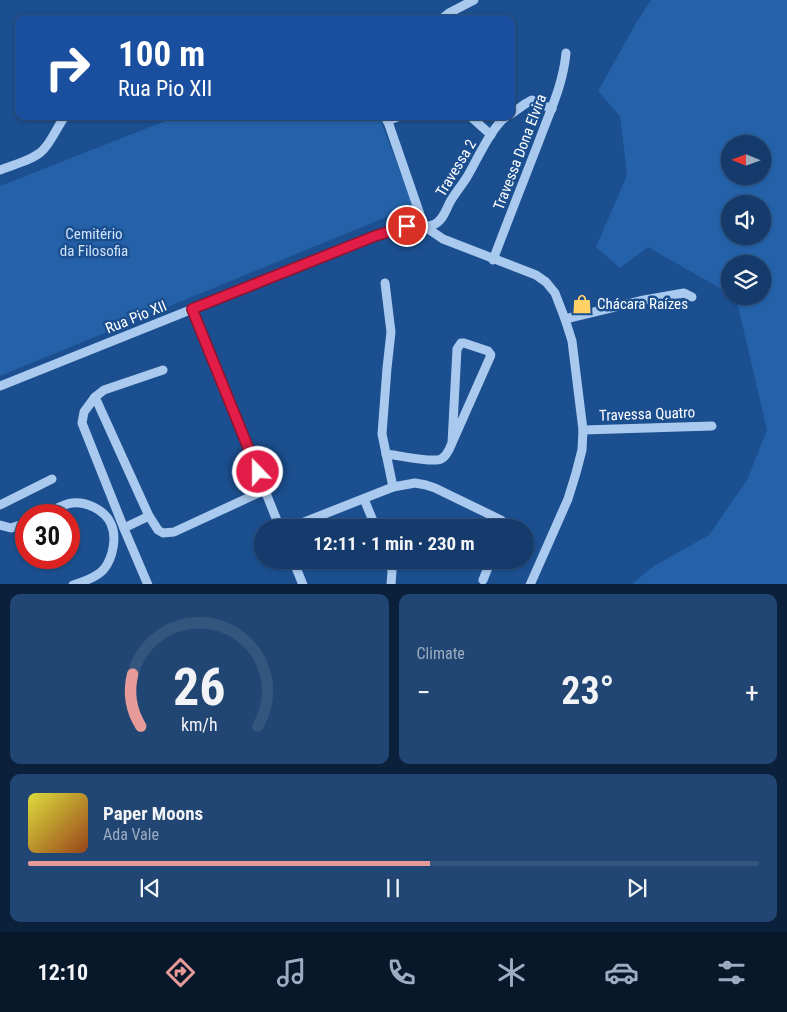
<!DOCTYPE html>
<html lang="en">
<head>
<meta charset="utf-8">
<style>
  body { margin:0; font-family:"Roboto Condensed",sans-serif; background:#214673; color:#f1f3f6; height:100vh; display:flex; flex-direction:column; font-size:19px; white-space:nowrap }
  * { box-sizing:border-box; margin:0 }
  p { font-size:16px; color:#9dadc1 }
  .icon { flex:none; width:28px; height:28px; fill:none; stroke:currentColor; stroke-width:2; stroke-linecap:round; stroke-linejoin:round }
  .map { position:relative; height:584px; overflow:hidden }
  .details { display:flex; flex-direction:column; gap:10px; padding:10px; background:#0b203b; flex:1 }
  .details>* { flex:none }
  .top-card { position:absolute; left:15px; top:15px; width:500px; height:105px; border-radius:10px; box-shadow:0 1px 4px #0004,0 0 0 1px #33557e; background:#1a4fa0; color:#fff; overflow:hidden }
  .needle { width:32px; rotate:271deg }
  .tools { position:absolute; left:721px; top:135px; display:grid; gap:10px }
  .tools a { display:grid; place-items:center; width:50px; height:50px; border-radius:50%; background:#143b6b; box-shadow:0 1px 4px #0004,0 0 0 1px #33557e; font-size:25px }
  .speed { position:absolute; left:15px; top:504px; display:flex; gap:10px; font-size:25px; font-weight:700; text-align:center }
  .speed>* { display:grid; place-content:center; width:65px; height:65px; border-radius:50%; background:#143b6b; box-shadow:0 1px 4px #0004,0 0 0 1px #33557e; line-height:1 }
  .speed .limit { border:8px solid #d22; background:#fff; color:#111 }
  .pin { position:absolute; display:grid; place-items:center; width:42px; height:42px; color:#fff; margin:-21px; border:2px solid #fff; border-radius:50%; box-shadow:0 1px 5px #0007 }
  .me { position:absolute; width:55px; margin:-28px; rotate:338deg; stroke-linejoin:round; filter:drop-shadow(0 0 4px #0008) }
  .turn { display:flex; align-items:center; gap:18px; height:105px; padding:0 20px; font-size:22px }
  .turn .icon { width:65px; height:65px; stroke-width:2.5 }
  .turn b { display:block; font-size:35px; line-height:42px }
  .big { font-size:38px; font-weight:700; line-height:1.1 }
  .details .tile { flex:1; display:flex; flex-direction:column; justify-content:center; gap:8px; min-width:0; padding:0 18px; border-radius:10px; background:#214673 }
  .details .dial { align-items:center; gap:0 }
  .dial svg { height:130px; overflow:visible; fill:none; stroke:#33557e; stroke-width:7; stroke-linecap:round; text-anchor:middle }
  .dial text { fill:#f1f3f6; stroke:none }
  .song { display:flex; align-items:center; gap:15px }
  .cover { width:60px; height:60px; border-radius:8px; background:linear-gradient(135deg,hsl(60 70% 55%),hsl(20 70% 35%)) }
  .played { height:5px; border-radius:2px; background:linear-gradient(90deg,#e69b98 55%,#33557e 55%) }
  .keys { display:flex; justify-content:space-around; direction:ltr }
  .heat { display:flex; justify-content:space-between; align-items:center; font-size:28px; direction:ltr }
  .details .tiles { flex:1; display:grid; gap:10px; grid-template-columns:1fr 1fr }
  .tile:last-child { grid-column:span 2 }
  .trip { position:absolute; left:254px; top:519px; width:280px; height:50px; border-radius:25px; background:#143b6b; box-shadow:0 1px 4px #0004,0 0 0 1px #33557e; font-weight:700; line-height:50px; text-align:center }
  .dock { display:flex; height:80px; justify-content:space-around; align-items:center; background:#08182b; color:#9dadc1 }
  .dock .icon { width:35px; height:35px }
  .dock .current { color:#e69b98 }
  .dock b { font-size:22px; color:#f1f3f6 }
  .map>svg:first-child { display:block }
</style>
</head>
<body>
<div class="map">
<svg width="787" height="585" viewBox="0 0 787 585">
  <rect width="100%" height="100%" fill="#1b4f8f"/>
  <g fill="#2461a8" fill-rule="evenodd">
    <path d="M651,0H787V584H632L654,566L709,535L747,480L767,430L736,298L734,296H762V264H730V294L648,247L620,268L596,247L627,175L620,116L598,91L636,23ZM730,144H762V176H730ZM730,204H762V236H730Z"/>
    <polygon points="178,116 379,116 413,206 0,376 0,186"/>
  </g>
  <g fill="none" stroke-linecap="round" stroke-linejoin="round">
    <g stroke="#a9c9ee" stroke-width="9">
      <polyline points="442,19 449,13 474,0"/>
      <polyline points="511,114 525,104 532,100 552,109"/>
      <polyline points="386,116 424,226 443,239 536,275 546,282 555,293 565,319 572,341 583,430 582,450 576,473 568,499 530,585"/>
      <polyline points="470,116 491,135"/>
      <polyline points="387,121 400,116"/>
      <path d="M0,170C12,165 34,160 43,150C52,141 57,127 65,116"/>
      <path d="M493,260C508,220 524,180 539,141C550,111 563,85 566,53"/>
      <polyline points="385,283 391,332 387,368 382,434 393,487"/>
      <polyline points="192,309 280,528"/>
      <polyline points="565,319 644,300 684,293 692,297"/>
      <path d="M0,386L375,236C386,232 397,227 408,226C417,226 427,228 435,224C443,220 446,210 450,202C455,193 462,185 467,177C477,160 492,126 507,116"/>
      <polyline points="95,397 149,516 124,528"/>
      <polyline points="583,430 712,426"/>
      <path d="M386,454C397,455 433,463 441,459C446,457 450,448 452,443L457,349L461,343H464L488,351L491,355L452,443"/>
      <polyline points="364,499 376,528"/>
      <polyline points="0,505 52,479"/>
      <path d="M43,515C52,511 63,504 72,503C86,501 105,510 111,524C117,537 113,558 104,569C98,576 83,582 73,585"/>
      <polyline points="149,516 158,530 163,533 174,532 265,490"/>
      <polyline points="0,525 11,528 26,523"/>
      <polyline points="289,528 393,487 415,483 426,485 435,488 501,520 506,524 505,528"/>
      <polyline points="293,560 303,585"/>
      <polyline points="389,560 392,571 391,585"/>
      <polyline points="483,580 491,560"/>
      <polyline points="148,585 125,531 82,423 84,412 95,397 104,390 163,370"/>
    </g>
  </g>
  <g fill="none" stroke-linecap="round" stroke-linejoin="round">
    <defs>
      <polyline id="route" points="258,472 192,309 375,236 407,226"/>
    </defs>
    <use href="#route" stroke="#92132f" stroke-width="12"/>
    <use href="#route" stroke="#e11d48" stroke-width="9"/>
  </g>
  <defs>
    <symbol id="shop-bare" viewBox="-9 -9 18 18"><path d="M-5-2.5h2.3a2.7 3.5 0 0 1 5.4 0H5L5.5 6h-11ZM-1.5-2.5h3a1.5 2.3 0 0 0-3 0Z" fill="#ffd166" stroke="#1b4f8f" stroke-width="2.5" paint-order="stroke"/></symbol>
  </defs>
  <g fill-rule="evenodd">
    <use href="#shop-bare" x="568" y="290" width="28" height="28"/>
  </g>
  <g text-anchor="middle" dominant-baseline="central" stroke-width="5" stroke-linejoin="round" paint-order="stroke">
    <g font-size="15" fill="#fff" stroke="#1b4f8f">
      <text transform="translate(520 152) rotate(-69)">Travessa Dona Elvira</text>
      <text transform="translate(456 168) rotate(-59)">Travessa 2</text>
      <text transform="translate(136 317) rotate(-22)">Rua Pio XII</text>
      <text transform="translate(647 414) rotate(-2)">Travessa Quatro</text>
    </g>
    <g font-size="15" fill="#cfe3fa" stroke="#1b4f8f">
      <text x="94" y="234">Cemitério<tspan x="94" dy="17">da Filosofia</tspan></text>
    </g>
    <g font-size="15" fill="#fff" stroke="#1b4f8f" text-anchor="start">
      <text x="597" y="304">Chácara Raízes</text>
    </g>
  </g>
</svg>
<div class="tools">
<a><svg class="needle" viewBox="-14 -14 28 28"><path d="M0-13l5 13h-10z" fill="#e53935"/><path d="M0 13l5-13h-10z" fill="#9dadc1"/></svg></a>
<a><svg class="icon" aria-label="sound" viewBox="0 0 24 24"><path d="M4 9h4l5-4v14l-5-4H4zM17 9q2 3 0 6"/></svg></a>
<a><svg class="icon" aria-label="layers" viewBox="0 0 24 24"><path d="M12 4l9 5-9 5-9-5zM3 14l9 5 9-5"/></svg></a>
</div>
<div class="speed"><div class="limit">30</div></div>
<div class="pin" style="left:407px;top:226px;background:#d93025"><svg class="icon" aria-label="arrive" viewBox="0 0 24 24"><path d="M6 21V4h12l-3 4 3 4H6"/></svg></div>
<svg class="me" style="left:258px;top:472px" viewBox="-20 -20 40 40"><circle r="17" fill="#e11d48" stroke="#fff" stroke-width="3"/><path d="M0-11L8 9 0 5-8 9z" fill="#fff"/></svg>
<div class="trip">12:11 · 1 min · 230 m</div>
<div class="top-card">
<div class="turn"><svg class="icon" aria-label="right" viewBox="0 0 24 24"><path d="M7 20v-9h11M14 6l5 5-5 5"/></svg><div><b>100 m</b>Rua Pio XII</div></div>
</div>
</div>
<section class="details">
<div class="tiles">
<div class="tile dial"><svg viewBox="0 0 100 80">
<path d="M14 69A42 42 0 1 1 86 69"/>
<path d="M14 69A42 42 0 0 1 9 37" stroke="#e69b98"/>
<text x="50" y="56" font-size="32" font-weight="700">26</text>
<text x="50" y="72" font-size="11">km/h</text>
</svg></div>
<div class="tile"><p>Climate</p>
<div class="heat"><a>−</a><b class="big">23°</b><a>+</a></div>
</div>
<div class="tile">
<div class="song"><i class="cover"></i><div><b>Paper Moons</b><p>Ada Vale</p></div></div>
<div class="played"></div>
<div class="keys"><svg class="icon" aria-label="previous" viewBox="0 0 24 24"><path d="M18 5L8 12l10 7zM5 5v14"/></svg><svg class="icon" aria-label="pause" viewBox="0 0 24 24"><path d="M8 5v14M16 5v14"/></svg><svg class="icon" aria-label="next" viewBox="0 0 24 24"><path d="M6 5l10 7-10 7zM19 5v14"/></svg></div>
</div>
</div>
</section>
<nav class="dock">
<b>12:10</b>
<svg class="icon current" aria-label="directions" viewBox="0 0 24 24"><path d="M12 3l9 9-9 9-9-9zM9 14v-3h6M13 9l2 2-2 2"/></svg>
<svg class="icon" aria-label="music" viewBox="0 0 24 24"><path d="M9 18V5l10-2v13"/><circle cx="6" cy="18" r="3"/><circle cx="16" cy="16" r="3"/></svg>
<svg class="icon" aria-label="phone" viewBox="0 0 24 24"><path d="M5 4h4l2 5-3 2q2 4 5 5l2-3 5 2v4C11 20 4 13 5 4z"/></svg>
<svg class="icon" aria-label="climate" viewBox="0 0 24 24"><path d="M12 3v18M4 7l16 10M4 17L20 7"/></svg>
<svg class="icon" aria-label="car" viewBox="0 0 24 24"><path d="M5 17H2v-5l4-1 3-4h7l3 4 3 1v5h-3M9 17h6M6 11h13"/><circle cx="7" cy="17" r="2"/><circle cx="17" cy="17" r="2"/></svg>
<svg class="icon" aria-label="filters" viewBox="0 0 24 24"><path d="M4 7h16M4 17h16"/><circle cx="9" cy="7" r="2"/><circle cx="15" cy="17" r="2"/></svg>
</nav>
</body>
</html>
